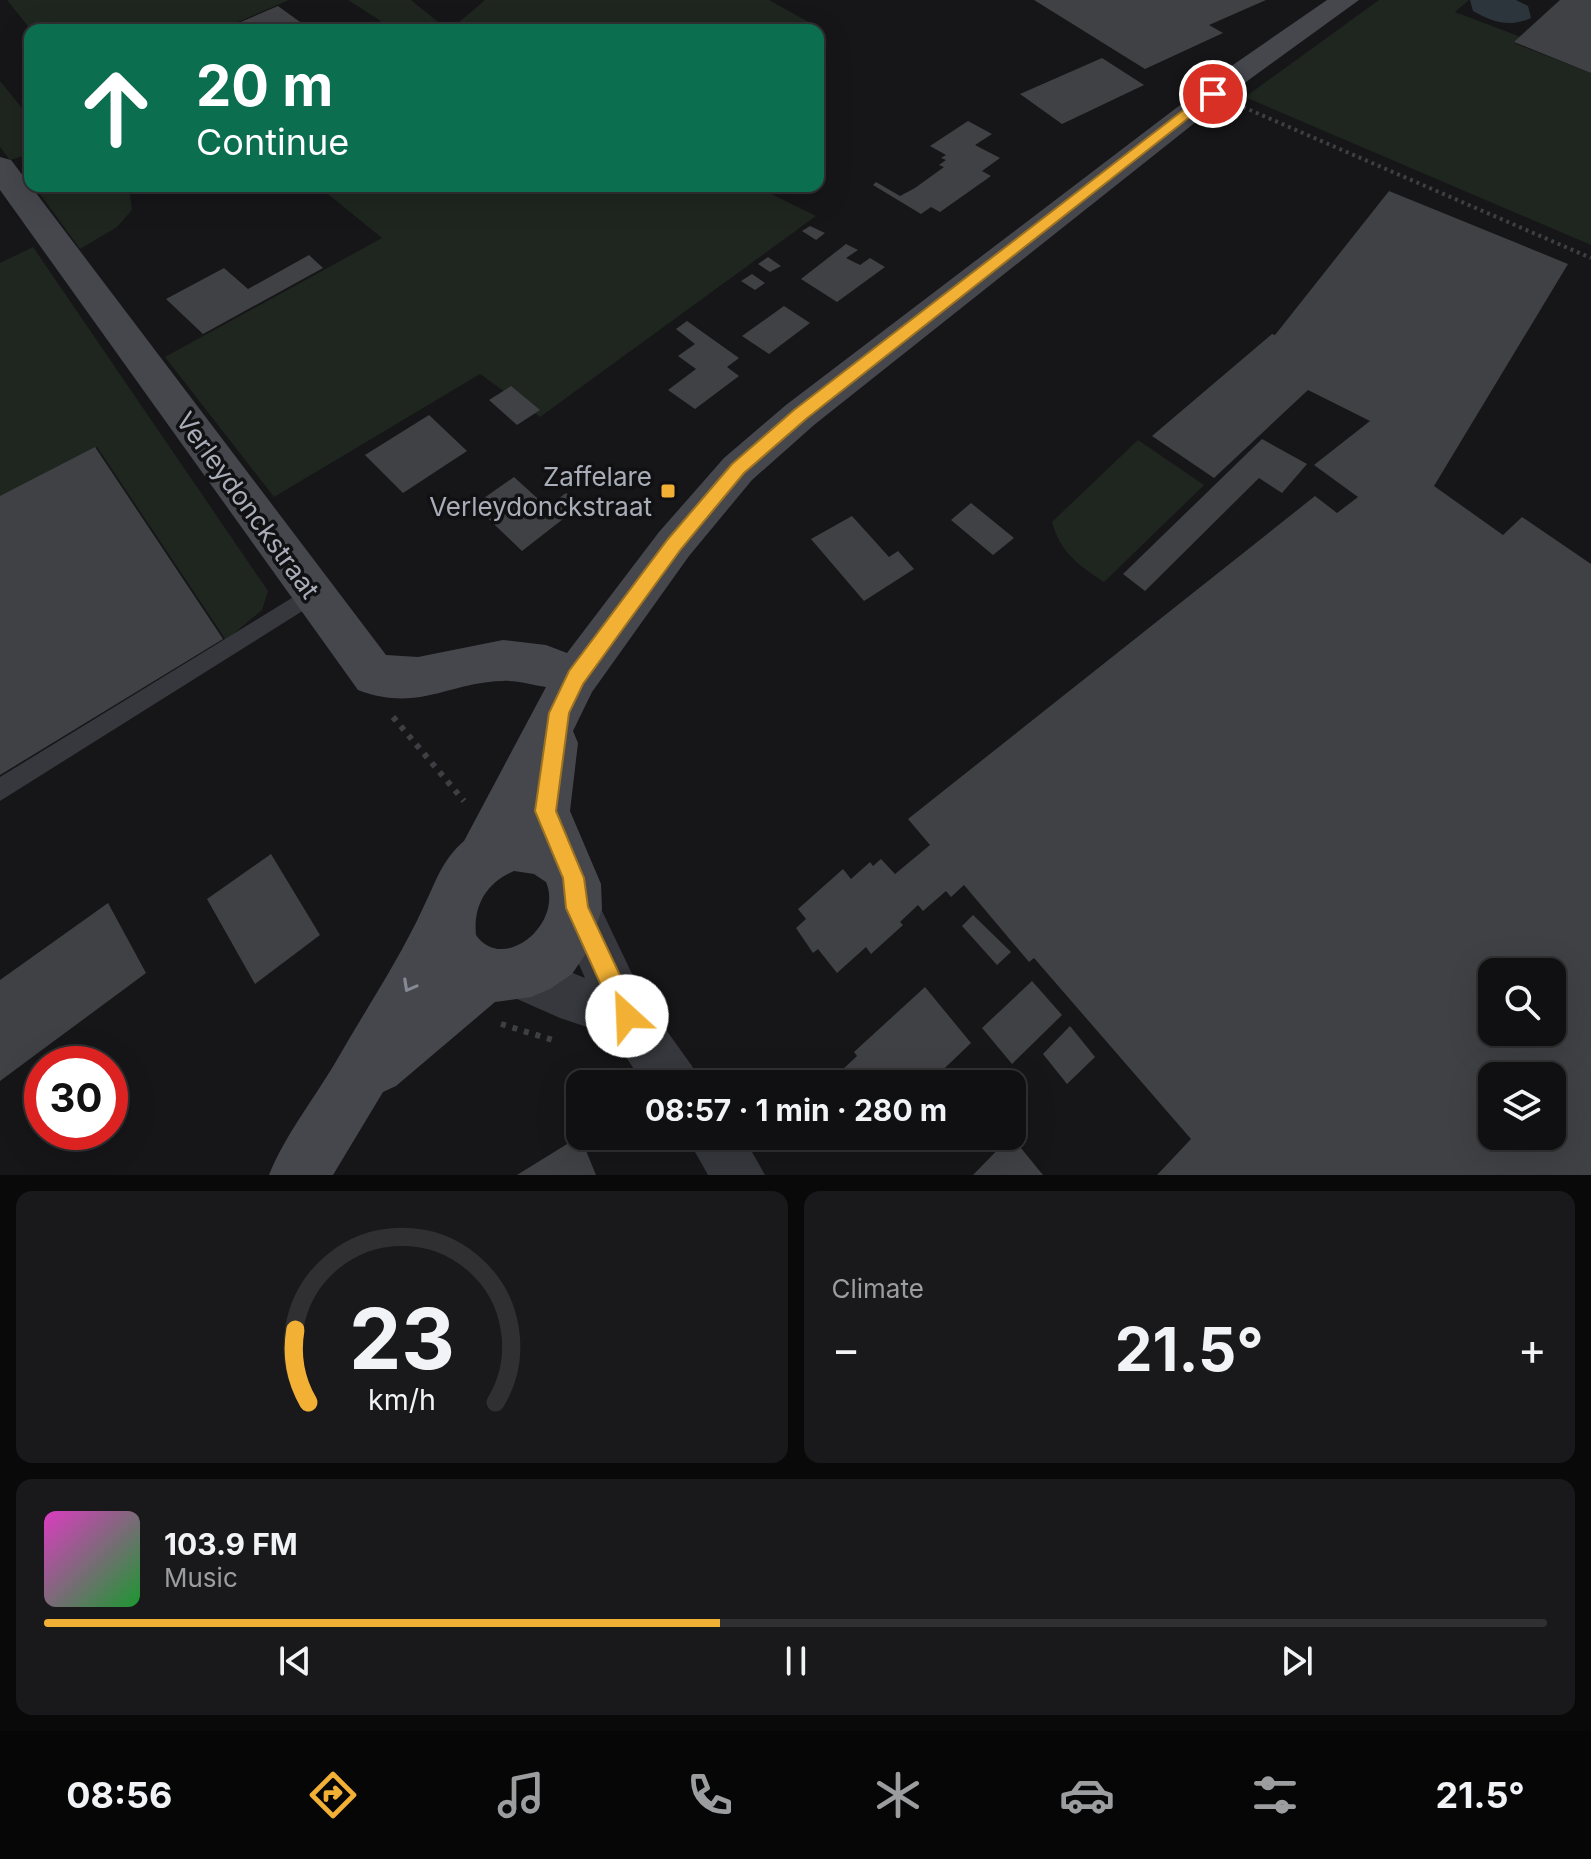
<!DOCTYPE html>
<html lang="en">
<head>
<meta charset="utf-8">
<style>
  body { margin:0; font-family:Inter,sans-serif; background:#19191b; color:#f1f3f6; height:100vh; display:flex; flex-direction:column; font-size:30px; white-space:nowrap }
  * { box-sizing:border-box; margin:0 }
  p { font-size:26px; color:#9c9d9f }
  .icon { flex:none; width:44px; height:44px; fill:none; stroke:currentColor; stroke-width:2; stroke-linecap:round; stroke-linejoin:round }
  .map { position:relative; height:1175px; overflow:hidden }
  .sheet { display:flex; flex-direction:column; gap:16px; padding:16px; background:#09090a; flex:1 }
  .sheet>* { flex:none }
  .top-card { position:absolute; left:24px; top:24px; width:800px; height:168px; border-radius:16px; box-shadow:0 8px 32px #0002,0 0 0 2px #303032; background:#0b6e4f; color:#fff; overflow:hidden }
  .fabs { position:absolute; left:1478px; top:958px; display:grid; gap:16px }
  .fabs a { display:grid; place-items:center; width:88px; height:88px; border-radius:16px; background:#101012; box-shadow:0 8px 32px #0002,0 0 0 2px #303032; font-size:40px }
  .speed { position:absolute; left:24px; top:1046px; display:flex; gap:16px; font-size:40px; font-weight:700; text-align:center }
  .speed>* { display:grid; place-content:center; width:104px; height:104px; border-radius:50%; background:#101012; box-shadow:0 8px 32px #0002,0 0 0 2px #303032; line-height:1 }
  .speed .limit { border:12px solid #d22; background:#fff; color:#111 }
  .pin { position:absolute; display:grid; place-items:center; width:68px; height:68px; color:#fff; margin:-34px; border:4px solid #fff; border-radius:50%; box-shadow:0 2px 8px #0007 }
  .me { position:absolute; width:88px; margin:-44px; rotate:335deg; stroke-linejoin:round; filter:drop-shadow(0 0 6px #0008) }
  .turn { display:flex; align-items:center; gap:28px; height:168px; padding:0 40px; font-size:36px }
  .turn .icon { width:104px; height:104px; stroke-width:2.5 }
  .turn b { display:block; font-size:56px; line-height:68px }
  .big { font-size:60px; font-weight:700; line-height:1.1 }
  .sheet .card { flex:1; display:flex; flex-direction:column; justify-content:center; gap:12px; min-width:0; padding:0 28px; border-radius:16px; background:#19191b }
  .sheet .dial { align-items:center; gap:0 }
  .dial svg { height:208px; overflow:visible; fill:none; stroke:#303032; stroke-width:7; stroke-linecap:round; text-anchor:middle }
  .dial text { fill:#f1f3f6; stroke:none }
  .song { display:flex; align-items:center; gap:24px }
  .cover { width:96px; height:96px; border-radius:12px; background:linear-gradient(135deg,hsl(310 70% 55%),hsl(130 70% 35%)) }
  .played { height:8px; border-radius:4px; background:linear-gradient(90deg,#f2b134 45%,#303032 45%) }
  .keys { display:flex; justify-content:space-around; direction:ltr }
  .heat { display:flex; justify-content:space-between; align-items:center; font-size:44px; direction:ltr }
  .sheet .tiles { flex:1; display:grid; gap:16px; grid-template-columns:1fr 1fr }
  .card:last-child { grid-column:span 2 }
  .trip { position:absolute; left:566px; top:1070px; width:460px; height:80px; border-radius:16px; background:#101012; box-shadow:0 8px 32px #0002,0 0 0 2px #303032; font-weight:700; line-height:80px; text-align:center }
  .menu { display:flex; height:128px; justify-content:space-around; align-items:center; background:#060607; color:#9c9d9f }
  .menu .icon { width:56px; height:56px }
  .menu .active { color:#f2b134 }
  .menu b { font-size:36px; color:#f1f3f6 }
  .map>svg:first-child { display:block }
</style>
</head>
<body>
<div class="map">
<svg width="1591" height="1175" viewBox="0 0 1591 1175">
  <rect width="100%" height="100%" fill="#161618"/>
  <g fill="#1e261f">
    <polygon points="7,0 289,0 219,30 31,30"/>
    <polygon points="348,0 411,0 448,30 362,30 381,21"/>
    <polygon points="485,0 769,0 821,29 469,30 457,24"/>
    <polygon points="1379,0 1469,0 1455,12 1521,37 1514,43 1591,73 1591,245 1245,97"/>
    <polygon points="0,81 30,118 30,154 10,160 0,147"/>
    <polygon points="129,186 132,210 117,227 80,249 35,187"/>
    <polygon points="318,186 755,186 816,216 540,417 480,374 274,497 165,357 382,238"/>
    <polygon points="33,247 268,591 262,610 226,640 97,447 0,497 0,263"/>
    <path d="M1138,440L1204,485L1104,582C1079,566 1060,552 1052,522Z"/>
  </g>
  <path fill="#2c353c" d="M1470,0H1516L1528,6L1531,18C1509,28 1493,22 1473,11Z"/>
  <g fill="#404145" fill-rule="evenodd">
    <polygon points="1034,0 1266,0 1209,25 1223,33 1145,69"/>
    <polygon points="1560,0 1591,0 1591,73 1514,42"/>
    <polygon points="278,6 311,30 222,30"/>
    <polygon points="1102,58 1144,85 1062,124 1020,94"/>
    <polygon points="968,121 992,134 975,145 1000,158 982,171 991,176 940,212 931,207 921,214 873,185 876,182 900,196 915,188 944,167 939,165 946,160 941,158 946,155 930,146"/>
    <path d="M1389,191L1568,264L1434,486L1503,535L1522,517L1591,564V1175H1157L1191,1139L1034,958L1029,962L964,885L951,897L946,891L923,911L918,905L900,922L903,925L871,954L866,947L837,973L818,949L813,953L796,928L806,919L798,909L843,869L851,879L870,862L873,866L881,859L895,874L930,845L908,819L1315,496L1337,513L1358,497L1314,465L1370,421L1308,390L1214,478L1152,436L1272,334L1275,335ZM1492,972H1552V1032H1492ZM1492,1076H1552V1136H1492Z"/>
    <polygon points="810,226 825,233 816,240 802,231"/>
    <polygon points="846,244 858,250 846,258 860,265 870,258 885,267 837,302 801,279"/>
    <polygon points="309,255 323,268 203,334 166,299 224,268 248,289"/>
    <polygon points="768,257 781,266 770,272 758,264"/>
    <polygon points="752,274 765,283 755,290 741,281"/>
    <polygon points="784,306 810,323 769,354 742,336"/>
    <polygon points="687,321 739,358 727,367 739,376 695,409 668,390 696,369 678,356 695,344 676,329"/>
    <polygon points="511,386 540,410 517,425 489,400"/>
    <polygon points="429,415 467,451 403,493 365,455"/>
    <polygon points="1262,439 1307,464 1282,493 1259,478 1145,591 1123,574"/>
    <polygon points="95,447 223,639 0,775 0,496"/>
    <polygon points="514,477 547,507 566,493 581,505 522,551 474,505"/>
    <polygon points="971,503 1014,538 993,555 951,520"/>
    <polygon points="852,516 889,557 898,551 914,569 864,601 811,539"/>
    <polygon points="271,854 320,935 255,984 207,899"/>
    <polygon points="108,903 146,973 0,1081 0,980"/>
    <polygon points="973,915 1011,952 997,965 962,926"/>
    <polygon points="1032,981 1062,1015 1012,1064 982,1028"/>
    <polygon points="925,987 971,1043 928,1084 847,1084 839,1073 857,1056 854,1052"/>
    <polygon points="1070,1026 1095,1057 1067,1084 1043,1054"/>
    <polygon points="580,1136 596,1175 517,1175"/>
    <polygon points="1011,1136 1043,1175 973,1175"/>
  </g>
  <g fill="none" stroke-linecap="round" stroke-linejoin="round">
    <polyline stroke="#3d3f44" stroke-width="4" stroke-dasharray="3 4" stroke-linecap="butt" points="1243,107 1591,258"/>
    <g stroke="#3d3f44" stroke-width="6" stroke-dasharray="5 7" stroke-linecap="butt">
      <polyline points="393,717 464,801"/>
      <polyline points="501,1024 553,1040"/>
    </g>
    <polygon fill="#37383d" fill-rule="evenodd" points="313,585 320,588 323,594 320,600 0,801 0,777"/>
    <g fill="#37383d" fill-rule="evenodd">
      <polygon points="577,885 593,892 644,999 692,1066 699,1084 644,1084 611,1035 560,1018 499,991 492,974 499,957 516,950 585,978 554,908 561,892"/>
      <polygon points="686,1136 743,1136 765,1175 708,1175"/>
    </g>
    <path fill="#45474d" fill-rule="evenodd" d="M1327,0H1359L1250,79L814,425L752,480L689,556L592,692L573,731L578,743L570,811L601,884L602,909L587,952L572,974L550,989L531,997L495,1002L396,1086L383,1092L333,1175H269C286,1133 315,1098 338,1058C366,1009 399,960 423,908C436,882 441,861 464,841L546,687C533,685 517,680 503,681C448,682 419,713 358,690L0,190V157L11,160L386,655L418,657L503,640L546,645L567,653L659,532L724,458L786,405L1230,67ZM514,871L534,874L546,882C564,924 503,974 476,935C473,906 486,883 514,871Z"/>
  </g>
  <defs><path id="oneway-chevron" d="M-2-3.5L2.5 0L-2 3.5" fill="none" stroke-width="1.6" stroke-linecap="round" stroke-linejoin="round" transform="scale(2)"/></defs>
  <use stroke="#858993" href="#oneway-chevron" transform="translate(409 986) rotate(119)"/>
  <polygon fill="#f2b134" stroke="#9d7322" stroke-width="2" points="1208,91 1219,94 806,419 744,473 681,549 583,684 569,713 556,811 584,878 588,907 639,1016 635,1025 627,1028 619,1025 566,908 563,878 535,811 549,713 569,671 668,539 732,464 794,410"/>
  <rect fill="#f2b134" stroke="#111113" stroke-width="3" x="660" y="483" width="16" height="16" rx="4"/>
  <g text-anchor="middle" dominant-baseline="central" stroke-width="7" stroke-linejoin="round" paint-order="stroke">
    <g font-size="26" fill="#a8adb8" stroke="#111113" text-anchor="end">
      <text x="652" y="476">Zaffelare<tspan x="652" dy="30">Verleydonckstraat</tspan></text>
    </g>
    <g font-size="26" fill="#a8adb8" stroke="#111113">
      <text transform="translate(248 505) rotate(54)">Verleydonckstraat</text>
    </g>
  </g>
</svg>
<div class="fabs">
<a><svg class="icon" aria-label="search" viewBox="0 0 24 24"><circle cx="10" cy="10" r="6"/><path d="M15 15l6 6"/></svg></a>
<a><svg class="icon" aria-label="layers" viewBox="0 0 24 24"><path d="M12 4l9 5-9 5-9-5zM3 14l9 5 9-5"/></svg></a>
</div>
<div class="speed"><div class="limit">30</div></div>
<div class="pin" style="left:1213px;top:94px;background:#d93025"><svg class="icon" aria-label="arrive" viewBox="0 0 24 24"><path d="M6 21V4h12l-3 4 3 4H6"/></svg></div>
<svg class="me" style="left:627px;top:1016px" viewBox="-20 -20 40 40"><circle r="19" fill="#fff"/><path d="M0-13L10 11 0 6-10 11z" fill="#f2b134"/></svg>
<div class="trip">08:57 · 1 min · 280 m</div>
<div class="top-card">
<div class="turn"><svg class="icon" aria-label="ahead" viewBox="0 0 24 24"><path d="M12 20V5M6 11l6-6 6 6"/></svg><div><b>20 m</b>Continue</div></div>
</div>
</div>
<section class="sheet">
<div class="tiles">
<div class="card dial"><svg viewBox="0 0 100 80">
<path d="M14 69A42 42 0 1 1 86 69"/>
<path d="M14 69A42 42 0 0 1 9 41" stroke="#f2b134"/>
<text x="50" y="56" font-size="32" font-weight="700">23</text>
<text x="50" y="72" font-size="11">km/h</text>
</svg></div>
<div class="card"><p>Climate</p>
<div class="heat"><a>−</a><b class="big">21.5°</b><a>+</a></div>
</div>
<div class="card">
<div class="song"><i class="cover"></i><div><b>103.9 FM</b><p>Music</p></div></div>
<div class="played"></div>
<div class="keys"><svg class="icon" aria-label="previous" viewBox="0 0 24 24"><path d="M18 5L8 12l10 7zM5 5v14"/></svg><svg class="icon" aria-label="pause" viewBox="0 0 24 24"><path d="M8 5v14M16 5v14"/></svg><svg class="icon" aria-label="next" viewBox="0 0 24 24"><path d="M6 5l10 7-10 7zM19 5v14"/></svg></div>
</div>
</div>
</section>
<nav class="menu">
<b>08:56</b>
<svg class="icon active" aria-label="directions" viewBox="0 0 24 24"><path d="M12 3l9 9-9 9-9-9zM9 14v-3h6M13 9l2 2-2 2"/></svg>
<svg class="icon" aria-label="music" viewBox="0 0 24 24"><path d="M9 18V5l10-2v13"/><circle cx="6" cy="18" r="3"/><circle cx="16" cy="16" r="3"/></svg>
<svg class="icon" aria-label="phone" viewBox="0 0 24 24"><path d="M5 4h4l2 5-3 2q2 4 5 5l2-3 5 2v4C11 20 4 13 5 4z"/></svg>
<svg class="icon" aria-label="climate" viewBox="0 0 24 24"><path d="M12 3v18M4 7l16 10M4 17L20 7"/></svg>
<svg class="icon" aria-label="car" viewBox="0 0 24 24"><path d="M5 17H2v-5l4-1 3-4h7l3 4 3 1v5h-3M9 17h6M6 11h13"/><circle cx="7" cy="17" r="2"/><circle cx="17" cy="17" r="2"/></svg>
<svg class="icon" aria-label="filters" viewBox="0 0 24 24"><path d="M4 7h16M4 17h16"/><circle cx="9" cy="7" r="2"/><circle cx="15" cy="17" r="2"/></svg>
<b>21.5°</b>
</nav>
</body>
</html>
